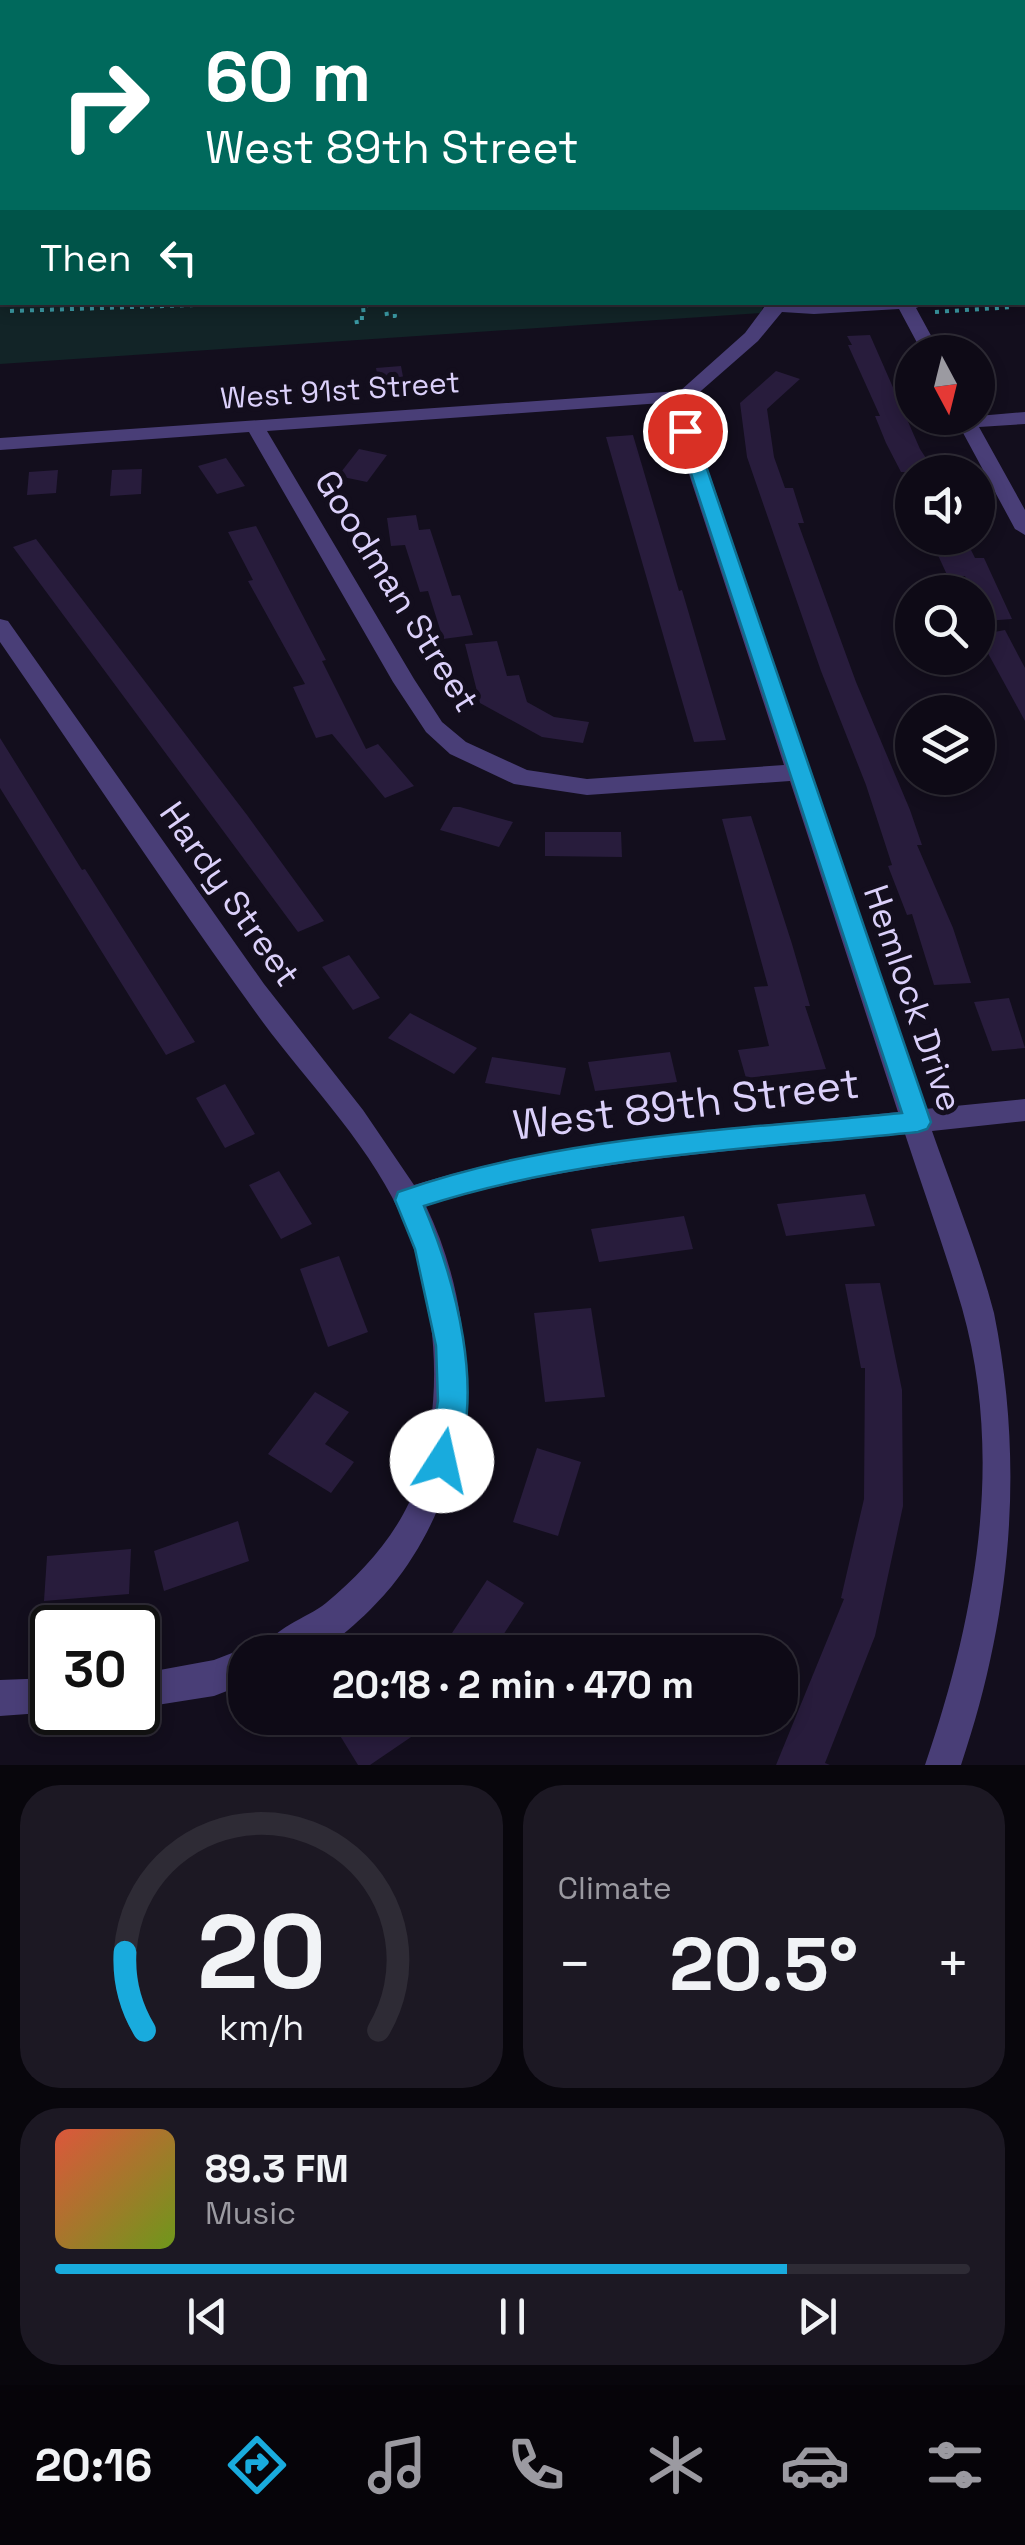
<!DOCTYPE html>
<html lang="en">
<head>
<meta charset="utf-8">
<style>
  body { margin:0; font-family:"Space Grotesk",sans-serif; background:#1c1823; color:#f1f3f6; height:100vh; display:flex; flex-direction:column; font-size:38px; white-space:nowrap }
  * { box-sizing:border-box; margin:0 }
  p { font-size:32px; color:#9b9aa1 }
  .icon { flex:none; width:55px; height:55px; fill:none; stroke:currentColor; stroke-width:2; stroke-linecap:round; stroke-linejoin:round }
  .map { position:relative; height:1765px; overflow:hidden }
  .side { display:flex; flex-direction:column; gap:20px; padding:20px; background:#08060c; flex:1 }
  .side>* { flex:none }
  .hud { position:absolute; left:0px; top:0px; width:1025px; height:305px; box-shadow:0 5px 15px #0003,0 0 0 2px #2e2b35; background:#00695c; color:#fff; overflow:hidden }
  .needle { width:65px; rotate:173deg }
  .fabs { position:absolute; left:895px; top:335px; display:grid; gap:20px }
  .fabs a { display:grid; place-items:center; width:100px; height:100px; border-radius:50%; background:#0e0a16; box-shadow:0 5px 15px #0003,0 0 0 2px #2e2b35; font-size:50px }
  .speed { position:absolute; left:30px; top:1605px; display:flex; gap:20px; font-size:50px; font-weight:700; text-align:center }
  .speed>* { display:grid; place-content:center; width:130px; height:130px; border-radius:50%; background:#0e0a16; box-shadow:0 5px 15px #0003,0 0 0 2px #2e2b35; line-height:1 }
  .speed .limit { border:5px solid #111; border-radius:15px; background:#fff; color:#111 }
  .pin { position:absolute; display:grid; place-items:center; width:85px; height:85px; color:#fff; margin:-42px; border:5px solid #fff; border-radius:50%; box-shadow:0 2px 10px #0007 }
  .me { position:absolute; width:110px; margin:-55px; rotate:10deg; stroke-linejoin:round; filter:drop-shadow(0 0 8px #0008) }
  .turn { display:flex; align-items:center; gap:35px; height:210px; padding:0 40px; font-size:45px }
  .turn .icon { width:130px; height:130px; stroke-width:2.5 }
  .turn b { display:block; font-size:70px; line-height:85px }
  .then { display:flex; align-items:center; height:95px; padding:0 40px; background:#0003; gap:20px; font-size:38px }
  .big { font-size:75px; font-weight:800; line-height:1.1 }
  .side .card { flex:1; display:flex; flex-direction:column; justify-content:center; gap:15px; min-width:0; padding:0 35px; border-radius:40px; background:#1c1823 }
  .side .dial { align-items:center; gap:0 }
  .dial svg { height:260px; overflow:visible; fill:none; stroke:#2e2b35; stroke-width:7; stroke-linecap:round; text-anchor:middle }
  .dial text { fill:#f1f3f6; stroke:none }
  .song { display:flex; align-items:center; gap:30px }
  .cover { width:120px; height:120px; border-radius:15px; background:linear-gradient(135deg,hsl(10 70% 55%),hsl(80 70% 35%)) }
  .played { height:10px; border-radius:5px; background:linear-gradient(90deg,#19abdd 80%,#2e2b35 80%) }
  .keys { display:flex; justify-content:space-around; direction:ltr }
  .heat { display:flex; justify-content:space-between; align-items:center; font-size:55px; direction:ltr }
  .side .tiles { flex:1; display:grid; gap:20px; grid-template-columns:1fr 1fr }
  .card:last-child { grid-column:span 2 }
  .trip { position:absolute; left:228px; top:1635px; width:570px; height:100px; border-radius:40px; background:#0e0a16; box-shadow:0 5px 15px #0003,0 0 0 2px #2e2b35; font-weight:800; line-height:100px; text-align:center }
  .dock { display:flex; height:160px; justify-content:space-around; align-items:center; background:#060409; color:#9b9aa1 }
  .dock .icon { width:70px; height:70px }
  .dock .on { color:#19abdd }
  .dock b { font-size:45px; color:#f1f3f6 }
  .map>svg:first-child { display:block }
</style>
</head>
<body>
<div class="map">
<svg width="1025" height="1765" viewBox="0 0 1025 1765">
  <rect width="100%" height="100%" fill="#130e1d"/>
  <polygon fill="#122427" points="0,302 764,303 761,313 0,364"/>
  <g fill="#281c3c">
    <polygon points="870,335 920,449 935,472 901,472 886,443 875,416 880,416 848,345 852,345 847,336"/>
    <polygon points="401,366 405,387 380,389 376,368"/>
    <polygon points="776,371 800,379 767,409 774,457 785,488 793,488 804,523 798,523 856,682 910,810 922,845 917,845 953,928 971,983 934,985 912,914 907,915 888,866 892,865 866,785 821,671 747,457 740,403"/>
    <polygon points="633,435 679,591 682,590 726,740 694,742 606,437"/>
    <polygon points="359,449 387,455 367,482 338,476"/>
    <polygon points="226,458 245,486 217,494 198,466"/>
    <polygon points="142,469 141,494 110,496 112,470"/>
    <polygon points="58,470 56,493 27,495 29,472"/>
    <polygon points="416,515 419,530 430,529 452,596 460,595 473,635 443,639 428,591 420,592 405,545 391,546 387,518"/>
    <polygon points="256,526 326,660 322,661 366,749 378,744 414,786 385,798 332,734 316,738 293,687 305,684 248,581 253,580 228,532"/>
    <polygon points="965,538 975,558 984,558 1012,619 985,621 978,592 972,592 965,576 948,577 931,540"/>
    <polygon points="36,539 247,815 324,921 298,932 13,547"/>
    <polygon points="1005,630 1025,668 1025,721 978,635"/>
    <polygon points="497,641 507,676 519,675 527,702 554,717 589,722 583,743 542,737 480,703 465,644"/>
    <polygon points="0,738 82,870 85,869 195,1042 166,1055 0,788"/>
    <polygon points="453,807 460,807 513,822 499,847 440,830"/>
    <polygon points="751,816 792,944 810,1006 805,1006 826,1069 746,1078 738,1050 769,1046 754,987 768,986 722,819"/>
    <polygon points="545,832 621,832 622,857 545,856"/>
    <polygon points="349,955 380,998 353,1010 322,967"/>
    <polygon points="1009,998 1025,1048 992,1051 974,1002"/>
    <polygon points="410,1013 477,1048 454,1074 388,1038"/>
    <polygon points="670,1052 677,1082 595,1091 588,1062"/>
    <polygon points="492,1057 566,1068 560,1095 485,1083"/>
    <polygon points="225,1084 255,1134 225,1148 196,1098"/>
    <polygon points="279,1171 312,1224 281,1239 249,1185"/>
    <polygon points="865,1194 875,1226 786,1236 777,1204"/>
    <polygon points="684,1216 693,1249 599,1262 591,1229"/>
    <polygon points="339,1256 368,1332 328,1347 300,1269"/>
    <polygon points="880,1283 902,1390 903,1506 875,1636 825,1763 830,1765 776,1765 844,1599 841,1598 864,1499 865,1368 861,1368 845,1284"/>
    <polygon points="591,1308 605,1397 545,1402 534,1313"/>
    <polygon points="315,1392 349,1412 325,1444 354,1462 331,1493 268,1454"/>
    <polygon points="537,1448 581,1462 558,1536 513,1522"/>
    <polygon points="238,1521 249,1561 164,1591 154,1551"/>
    <polygon points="131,1549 129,1594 44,1601 47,1556"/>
    <polygon points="487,1580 524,1603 492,1652 483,1652 452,1633"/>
    <polygon points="352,1718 439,1718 370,1765 358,1765 336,1729"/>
  </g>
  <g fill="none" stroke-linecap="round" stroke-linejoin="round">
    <g stroke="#3a99a3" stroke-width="4" stroke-dasharray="4 6" stroke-linecap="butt">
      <polyline points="385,302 387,316 395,316 394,311"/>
      <polyline points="10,311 287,302"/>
      <polyline points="935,312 1014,307"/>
      <polyline points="357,324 356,318 364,318 363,306 384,302"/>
    </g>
    <g fill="#493e77" fill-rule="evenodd">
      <polygon points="63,0 81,0 83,2 62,2"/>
      <polygon points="288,0 302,0 304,2 290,2"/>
      <polygon points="506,0 520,0 522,2 508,2"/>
      <polygon points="702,0 716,0 718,2 704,2"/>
      <rect x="0" y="3" width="2" height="8"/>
      <rect x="1022" y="76" width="3" height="8"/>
      <rect x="1022" y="175" width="3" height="10"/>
      <polygon points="2,179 2,189 0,190 0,180"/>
      <rect x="1022" y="291" width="3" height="10"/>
      <rect x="0" y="292" width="2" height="10"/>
      <path d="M768,302H930L916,308L940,352H922L899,309L814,314L782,312L758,341L694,397L695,431L925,1109L1025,1099V1121L932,1131C953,1191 978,1252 994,1313C1025,1467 1011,1617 961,1765H925C975,1619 1005,1460 962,1308C945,1250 924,1192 905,1134C745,1151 580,1157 426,1206C485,1330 479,1478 391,1587C375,1606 334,1649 309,1652C294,1655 278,1652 263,1652C271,1628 306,1619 326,1603C366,1570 404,1527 419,1477C444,1396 437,1303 405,1225C375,1150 310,1086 262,1021C172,897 87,768 0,642V619L8,621L264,984L363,1110L414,1185C570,1136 736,1129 898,1112L790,781L587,795L514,784L450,754L426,732L393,682L249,432L0,450V438L680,391L745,333ZM676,402L675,431L784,765L587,779L527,770L466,742L442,722L414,679L267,431Z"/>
      <polygon points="1025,412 1025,424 979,427 1025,510 1025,535 1015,529 955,418"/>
      <polygon points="245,1648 255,1652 245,1652 245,1684 214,1696 138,1708 138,1674 214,1660"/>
      <polygon points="52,1678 55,1712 0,1716 0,1680"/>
    </g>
  </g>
  <path fill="#19abdd" stroke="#106f90" stroke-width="2.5" d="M685,426L694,431L931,1122L927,1129L918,1132C753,1149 582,1155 424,1206C455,1280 487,1393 453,1471L442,1475L432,1471L428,1461L438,1401L436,1346L415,1249L395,1200L398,1192C559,1135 734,1130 902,1113L677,431Z"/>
  <g text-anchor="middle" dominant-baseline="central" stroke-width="10" stroke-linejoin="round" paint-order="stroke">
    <g font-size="30" fill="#dbd0fa" stroke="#130e1d">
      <text transform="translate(340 390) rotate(-4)">West 91st Street</text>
    </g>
    <g font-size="35" fill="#dbd0fa" stroke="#130e1d">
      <text transform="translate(397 591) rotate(58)">Goodman Street</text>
      <text transform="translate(230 894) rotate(55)">Hardy Street</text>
      <text transform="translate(913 998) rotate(71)">Hemlock Drive</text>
    </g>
    <g font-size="42" fill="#dbd0fa" stroke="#130e1d">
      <text transform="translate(686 1104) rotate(-7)">West 89th Street</text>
    </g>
  </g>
</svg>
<div class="fabs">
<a><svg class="needle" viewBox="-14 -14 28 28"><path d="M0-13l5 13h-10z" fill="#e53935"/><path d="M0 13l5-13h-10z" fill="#9b9aa1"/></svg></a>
<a><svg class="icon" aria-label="sound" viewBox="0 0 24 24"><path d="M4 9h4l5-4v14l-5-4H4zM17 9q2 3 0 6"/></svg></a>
<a><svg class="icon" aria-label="search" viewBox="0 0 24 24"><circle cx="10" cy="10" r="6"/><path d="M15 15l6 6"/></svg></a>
<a><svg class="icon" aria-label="layers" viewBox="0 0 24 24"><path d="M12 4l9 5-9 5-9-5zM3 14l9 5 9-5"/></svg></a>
</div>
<div class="speed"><div class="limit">30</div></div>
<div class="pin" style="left:685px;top:431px;background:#d93025"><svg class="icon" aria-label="arrive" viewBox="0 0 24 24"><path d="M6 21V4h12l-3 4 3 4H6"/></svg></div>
<svg class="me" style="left:442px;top:1461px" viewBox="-20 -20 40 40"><circle r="19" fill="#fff"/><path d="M0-13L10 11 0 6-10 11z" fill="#19abdd"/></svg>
<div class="trip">20:18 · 2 min · 470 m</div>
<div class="hud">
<div class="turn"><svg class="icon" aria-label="right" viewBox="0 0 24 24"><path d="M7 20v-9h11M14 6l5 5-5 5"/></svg><div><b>60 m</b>West 89th Street</div></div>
<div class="then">Then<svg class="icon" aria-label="left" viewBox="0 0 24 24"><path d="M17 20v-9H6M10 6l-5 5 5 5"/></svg></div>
</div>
</div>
<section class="side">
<div class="tiles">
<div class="card dial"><svg viewBox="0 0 100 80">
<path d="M14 69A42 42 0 1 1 86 69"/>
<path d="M14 69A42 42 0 0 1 8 45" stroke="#19abdd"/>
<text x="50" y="56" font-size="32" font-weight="700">20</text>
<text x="50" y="72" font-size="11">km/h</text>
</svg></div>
<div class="card"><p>Climate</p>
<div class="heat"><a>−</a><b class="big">20.5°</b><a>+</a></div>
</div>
<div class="card">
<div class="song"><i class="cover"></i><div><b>89.3 FM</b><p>Music</p></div></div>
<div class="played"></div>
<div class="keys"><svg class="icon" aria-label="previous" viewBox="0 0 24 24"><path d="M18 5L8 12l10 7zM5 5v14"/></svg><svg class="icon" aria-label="pause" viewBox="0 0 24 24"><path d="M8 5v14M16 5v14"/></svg><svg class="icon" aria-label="next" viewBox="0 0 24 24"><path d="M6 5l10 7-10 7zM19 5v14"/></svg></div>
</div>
</div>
</section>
<nav class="dock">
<b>20:16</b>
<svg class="icon on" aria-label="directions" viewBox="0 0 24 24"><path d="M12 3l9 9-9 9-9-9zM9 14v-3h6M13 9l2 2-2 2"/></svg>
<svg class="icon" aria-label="music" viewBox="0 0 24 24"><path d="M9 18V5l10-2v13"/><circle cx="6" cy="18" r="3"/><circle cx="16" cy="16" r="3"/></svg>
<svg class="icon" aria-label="phone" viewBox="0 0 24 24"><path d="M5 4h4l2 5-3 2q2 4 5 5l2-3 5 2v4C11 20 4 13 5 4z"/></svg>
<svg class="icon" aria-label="climate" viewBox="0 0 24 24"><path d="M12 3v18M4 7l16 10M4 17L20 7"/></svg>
<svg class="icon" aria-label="car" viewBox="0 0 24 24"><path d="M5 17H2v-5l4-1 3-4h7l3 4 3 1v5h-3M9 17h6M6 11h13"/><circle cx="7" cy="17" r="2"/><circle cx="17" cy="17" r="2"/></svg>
<svg class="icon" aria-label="filters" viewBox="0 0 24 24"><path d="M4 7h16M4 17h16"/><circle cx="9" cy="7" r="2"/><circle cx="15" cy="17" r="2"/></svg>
</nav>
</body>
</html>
